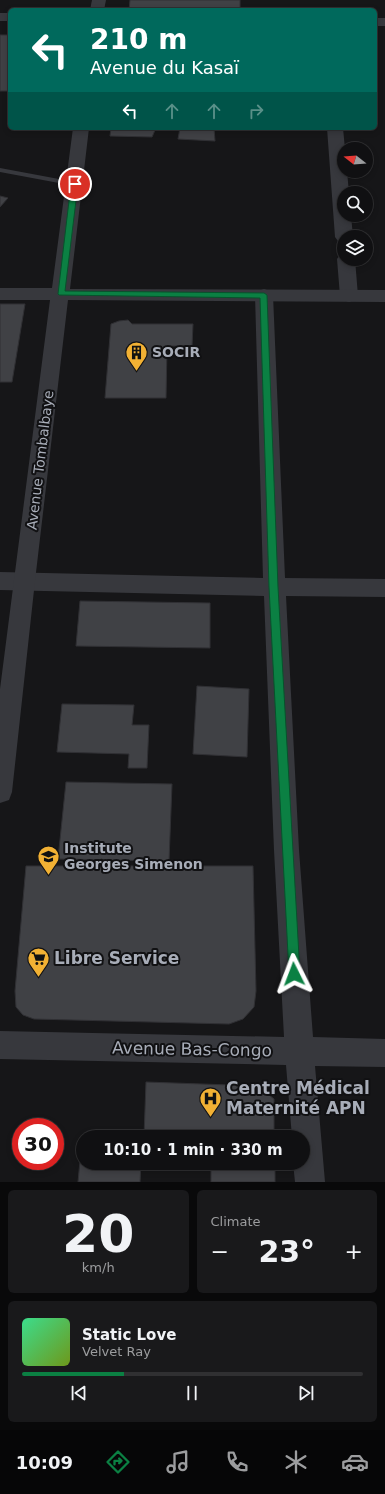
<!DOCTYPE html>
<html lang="en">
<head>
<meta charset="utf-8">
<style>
  body { margin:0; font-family:"DejaVu Sans",sans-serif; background:#19191b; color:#f1f3f6; height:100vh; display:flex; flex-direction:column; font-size:15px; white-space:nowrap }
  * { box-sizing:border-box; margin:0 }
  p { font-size:13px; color:#9c9d9f }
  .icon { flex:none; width:22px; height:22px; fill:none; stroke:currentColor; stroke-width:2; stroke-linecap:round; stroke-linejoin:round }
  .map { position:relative; height:1182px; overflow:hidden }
  .panel { display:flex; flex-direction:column; gap:8px; padding:8px; background:#09090a; flex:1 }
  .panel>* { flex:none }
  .top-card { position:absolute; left:8px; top:8px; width:369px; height:122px; border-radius:6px; box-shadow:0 2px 6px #0003,0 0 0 1px #303032; background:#00695c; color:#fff; overflow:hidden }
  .needle { width:26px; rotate:287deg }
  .fabs { position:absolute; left:337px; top:142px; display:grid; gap:8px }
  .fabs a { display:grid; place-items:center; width:36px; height:36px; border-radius:50%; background:#101012; box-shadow:0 2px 6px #0003,0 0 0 1px #303032; font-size:20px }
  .speed { position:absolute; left:12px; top:1118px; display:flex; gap:8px; font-size:20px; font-weight:700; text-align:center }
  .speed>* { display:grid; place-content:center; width:52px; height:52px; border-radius:50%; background:#101012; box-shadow:0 2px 6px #0003,0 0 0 1px #303032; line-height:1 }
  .speed .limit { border:6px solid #d22; background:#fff; color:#111 }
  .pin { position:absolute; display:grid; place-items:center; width:34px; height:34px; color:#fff; margin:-17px; border:2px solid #fff; border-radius:50%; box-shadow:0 1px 4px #0007 }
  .me { position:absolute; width:44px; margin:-22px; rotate:357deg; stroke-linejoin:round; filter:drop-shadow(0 0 3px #0008) }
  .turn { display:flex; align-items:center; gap:14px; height:84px; padding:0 16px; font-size:18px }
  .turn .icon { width:52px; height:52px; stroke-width:2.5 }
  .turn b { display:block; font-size:28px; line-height:34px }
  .lanes { display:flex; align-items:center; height:38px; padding:0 16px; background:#0003; justify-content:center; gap:20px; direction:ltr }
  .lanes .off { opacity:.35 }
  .big { font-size:30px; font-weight:700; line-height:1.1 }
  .panel .tile { flex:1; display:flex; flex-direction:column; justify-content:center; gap:6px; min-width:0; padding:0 14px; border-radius:6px; background:#19191b }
  .panel .dial { align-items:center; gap:0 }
  .dial b { font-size:52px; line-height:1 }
  .song { display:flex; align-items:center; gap:12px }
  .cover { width:48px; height:48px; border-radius:6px; background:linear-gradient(135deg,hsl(150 70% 55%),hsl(80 70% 35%)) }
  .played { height:4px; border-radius:2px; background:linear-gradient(90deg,#0b8043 30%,#303032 30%) }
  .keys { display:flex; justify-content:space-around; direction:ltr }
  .heat { display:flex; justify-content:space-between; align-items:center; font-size:22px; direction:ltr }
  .panel .tiles { flex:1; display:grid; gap:8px; grid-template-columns:1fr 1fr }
  .tile:last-child { grid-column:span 2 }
  .trip { position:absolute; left:76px; top:1130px; width:234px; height:40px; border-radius:20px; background:#101012; box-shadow:0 2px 6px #0003,0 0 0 1px #303032; font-weight:700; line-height:40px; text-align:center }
  .menu { display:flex; height:64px; justify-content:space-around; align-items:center; background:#060607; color:#9c9d9f }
  .menu .icon { width:28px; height:28px }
  .menu .selected { color:#0b8043 }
  .menu b { font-size:18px; color:#f1f3f6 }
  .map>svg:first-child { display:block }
</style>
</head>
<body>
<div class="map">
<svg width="385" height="1182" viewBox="0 0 385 1182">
  <rect width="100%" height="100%" fill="#161618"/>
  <g fill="#404145" stroke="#303034">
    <polygon points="130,0 240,0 240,10 129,10"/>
    <rect x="0" y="35" width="10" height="56"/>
    <polygon points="111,128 156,128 152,137 110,136"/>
    <polygon points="180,128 214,128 215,141 178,139"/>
    <polygon points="0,196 8,198 0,207"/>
    <polygon points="0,304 25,304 12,382 0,382"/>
    <polygon points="128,320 132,324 193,324 192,346 167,346 166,398 105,398 111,324 119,321"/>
    <polygon points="80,601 210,603 210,648 76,646"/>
    <polygon points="197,686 249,689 247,757 193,754"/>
    <polygon points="62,704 134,705 132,725 149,725 147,768 128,768 129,754 57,752"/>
    <polygon points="66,782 172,784 169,861 58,859"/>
    <polygon points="26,866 253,866 256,991 254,1007 243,1019 229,1024 34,1019 23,1015 16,1007 15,991"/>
    <polygon points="146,1082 258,1086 274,1099 274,1137 144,1137"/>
    <polygon points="82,1140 83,1163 141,1163 140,1182 78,1182"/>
    <rect x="211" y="1163" width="64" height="19"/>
  </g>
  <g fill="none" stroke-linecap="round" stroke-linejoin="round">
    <polygon fill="#37383d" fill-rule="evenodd" points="0,168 75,182 79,184 75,186 0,172"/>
    <g fill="#37383d" fill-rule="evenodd">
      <rect x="0" y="13" width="10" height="8"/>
      <rect x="375" y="18" width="10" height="8"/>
      <polygon points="327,128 343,128 345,149 344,171 347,171 349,193 344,193 344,215 351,215 353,237 344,237 344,242 338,241 335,237"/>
      <polygon points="344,254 344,259 355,259 358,296 355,300 349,302 343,300 340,296 337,259 340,255"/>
      <polygon points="264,289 270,291 273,295 285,578 385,579 385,597 286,596 299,850 313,1037 385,1039 385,1067 315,1066 325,1182 295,1182 293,1163 303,1163 303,1137 292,1137 286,1065 0,1059 0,1031 284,1037 274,850 264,596 0,590 0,572 263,578 255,295 258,291"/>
    </g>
    <g fill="#37383d" fill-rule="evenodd">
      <polygon points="92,0 106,0 104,10 90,10"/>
      <polygon points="73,128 89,128 70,289 385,290 385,302 68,300 35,581 12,792 9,800 0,803 0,689 50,300 0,300 0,288 52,288"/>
    </g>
  </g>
  <polygon fill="#0b8043" stroke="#07532c" points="75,181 78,184 65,291 264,293 267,295 278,587 300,974 298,978 294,980 290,978 289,974 269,587 260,298 59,295 58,294 71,184"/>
  <defs>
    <symbol id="building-pin" viewBox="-11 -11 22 30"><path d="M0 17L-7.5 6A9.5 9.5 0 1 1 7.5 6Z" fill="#f2b134" stroke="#111113"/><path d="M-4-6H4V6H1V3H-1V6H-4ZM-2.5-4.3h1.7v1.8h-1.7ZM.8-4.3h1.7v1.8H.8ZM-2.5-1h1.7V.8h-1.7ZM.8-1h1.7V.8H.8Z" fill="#111"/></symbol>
    <symbol id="school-pin" viewBox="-11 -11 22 30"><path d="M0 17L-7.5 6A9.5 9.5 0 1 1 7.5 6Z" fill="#f2b134" stroke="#111113"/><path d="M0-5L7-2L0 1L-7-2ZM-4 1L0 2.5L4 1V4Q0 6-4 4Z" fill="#111"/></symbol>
    <symbol id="supermarket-pin" viewBox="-11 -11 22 30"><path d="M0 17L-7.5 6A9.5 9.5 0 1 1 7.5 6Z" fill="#f2b134" stroke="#111113"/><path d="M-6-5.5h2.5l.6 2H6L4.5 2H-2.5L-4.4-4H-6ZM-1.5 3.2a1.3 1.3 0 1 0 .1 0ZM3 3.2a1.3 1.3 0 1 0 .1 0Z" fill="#111"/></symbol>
    <symbol id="hospital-pin" viewBox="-11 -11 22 30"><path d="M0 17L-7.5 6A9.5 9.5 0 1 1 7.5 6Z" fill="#f2b134" stroke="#111113"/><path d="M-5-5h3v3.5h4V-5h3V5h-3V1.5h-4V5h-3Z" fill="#111"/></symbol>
  </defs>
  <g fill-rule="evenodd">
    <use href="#building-pin" x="124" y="340" width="25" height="34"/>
    <use href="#school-pin" x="36" y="844" width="25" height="34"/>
    <use href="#supermarket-pin" x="26" y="946" width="25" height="34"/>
    <use href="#hospital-pin" x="198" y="1086" width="25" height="34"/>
  </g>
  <g text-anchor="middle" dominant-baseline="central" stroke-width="4" stroke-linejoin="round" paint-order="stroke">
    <g font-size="14" font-weight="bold" fill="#a8adb8" stroke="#111113" text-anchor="start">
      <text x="152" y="352">SOCIR</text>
      <text x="64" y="848">Institute<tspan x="64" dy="16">Georges Simenon</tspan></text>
    </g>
    <g font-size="14" fill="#a8adb8" stroke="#111113">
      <text transform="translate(40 460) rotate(-83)">Avenue Tombalbaye</text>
    </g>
    <g font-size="17" font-weight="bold" fill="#a8adb8" stroke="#111113" text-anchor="start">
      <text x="54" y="958">Libre Service</text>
      <text x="226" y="1088">Centre Médical<tspan x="226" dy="20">Maternité APN</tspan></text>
    </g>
    <g font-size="17" fill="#a8adb8" stroke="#111113">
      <text transform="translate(192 1049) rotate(1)">Avenue Bas-Congo</text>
    </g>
  </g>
</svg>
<div class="fabs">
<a><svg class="needle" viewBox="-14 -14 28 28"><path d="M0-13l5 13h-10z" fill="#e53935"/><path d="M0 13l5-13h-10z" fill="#9c9d9f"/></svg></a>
<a><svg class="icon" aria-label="search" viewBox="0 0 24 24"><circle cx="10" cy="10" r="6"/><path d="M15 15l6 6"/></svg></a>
<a><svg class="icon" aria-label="layers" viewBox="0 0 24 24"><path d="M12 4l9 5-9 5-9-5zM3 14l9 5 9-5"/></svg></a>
</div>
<div class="speed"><div class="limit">30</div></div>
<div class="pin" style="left:75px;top:184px;background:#d93025"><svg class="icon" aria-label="arrive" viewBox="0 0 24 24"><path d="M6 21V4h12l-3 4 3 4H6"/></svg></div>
<svg class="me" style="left:294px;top:974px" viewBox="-20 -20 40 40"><path d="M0-17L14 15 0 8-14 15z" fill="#0b8043" stroke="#fff" stroke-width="4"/></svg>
<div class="trip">10:10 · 1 min · 330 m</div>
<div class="top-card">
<div class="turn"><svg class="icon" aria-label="left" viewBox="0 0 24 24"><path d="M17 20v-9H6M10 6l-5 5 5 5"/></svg><div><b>210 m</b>Avenue du Kasaï</div></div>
<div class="lanes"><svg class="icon" aria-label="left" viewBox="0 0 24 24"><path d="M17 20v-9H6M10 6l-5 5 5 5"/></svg><svg class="icon off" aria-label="ahead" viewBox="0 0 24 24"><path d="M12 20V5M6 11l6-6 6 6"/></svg><svg class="icon off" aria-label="ahead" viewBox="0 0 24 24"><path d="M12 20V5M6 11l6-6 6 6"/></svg><svg class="icon off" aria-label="right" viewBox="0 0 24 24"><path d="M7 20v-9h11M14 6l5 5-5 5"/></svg></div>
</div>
</div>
<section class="panel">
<div class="tiles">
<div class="tile dial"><b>20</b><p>km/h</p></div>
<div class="tile"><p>Climate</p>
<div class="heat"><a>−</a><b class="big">23°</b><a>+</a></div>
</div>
<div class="tile">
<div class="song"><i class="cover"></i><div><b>Static Love</b><p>Velvet Ray</p></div></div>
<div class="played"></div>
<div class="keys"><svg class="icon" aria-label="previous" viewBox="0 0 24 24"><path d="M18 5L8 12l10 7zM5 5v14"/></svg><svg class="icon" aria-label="pause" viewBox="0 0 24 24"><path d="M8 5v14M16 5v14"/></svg><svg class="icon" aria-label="next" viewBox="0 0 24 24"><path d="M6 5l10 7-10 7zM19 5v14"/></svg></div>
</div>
</div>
</section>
<nav class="menu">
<b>10:09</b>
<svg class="icon selected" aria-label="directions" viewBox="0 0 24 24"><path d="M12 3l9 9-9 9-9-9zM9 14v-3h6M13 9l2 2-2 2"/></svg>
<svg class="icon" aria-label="music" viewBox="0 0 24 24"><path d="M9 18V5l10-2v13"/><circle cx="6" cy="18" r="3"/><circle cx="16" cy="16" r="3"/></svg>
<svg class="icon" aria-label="phone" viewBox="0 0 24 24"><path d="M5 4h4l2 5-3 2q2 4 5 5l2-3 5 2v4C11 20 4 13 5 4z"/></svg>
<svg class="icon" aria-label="climate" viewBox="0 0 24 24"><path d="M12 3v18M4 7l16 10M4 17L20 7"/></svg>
<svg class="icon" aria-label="car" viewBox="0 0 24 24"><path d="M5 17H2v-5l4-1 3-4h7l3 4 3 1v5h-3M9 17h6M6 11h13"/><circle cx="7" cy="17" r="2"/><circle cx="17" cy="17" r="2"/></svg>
</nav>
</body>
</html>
